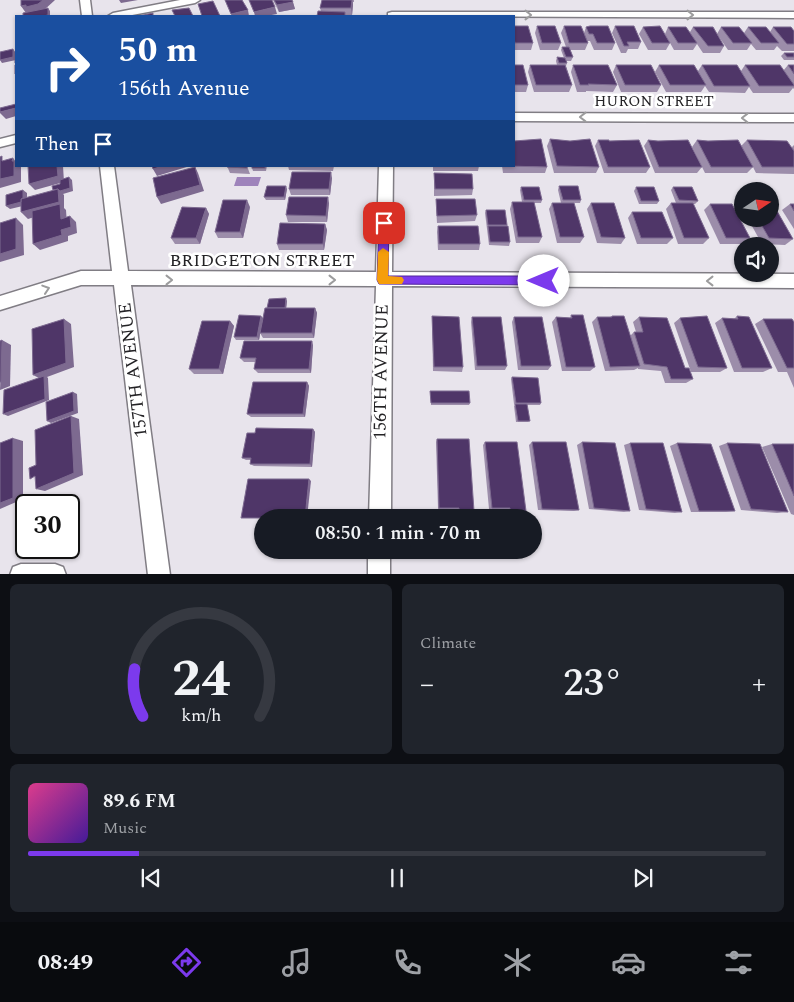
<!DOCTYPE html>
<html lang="en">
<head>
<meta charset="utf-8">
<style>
  body { margin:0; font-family:Spectral,serif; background:#20242c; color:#f1f3f6; height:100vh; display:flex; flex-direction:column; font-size:19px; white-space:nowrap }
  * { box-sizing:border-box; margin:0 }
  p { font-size:16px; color:#9ea1a6 }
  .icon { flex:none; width:28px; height:28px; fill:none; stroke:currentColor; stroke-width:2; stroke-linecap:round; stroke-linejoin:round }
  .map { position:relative; height:574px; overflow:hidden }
  .drawer { display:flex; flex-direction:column; gap:10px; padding:10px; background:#0d0f14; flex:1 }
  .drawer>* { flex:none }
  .banner { position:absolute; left:15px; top:15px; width:500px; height:152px; border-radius:0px; box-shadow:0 1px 4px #0004; background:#1a4fa0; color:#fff; overflow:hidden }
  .needle { width:32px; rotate:77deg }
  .tools { position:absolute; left:734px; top:182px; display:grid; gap:10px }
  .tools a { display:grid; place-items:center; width:45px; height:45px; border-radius:50%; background:#171b24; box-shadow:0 1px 4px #0004; font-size:25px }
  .speed { position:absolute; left:15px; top:494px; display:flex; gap:10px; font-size:25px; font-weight:700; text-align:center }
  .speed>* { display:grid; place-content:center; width:65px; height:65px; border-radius:50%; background:#171b24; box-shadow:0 1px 4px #0004; line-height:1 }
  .speed .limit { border:2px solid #111; border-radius:8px; background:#fff; color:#111 }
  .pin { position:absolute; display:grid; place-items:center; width:42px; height:42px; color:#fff; margin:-21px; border-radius:10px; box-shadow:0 2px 8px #0006 }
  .me { position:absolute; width:55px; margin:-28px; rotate:270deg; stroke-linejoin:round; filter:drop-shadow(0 0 4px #0008) }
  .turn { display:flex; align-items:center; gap:18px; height:105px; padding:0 20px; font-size:22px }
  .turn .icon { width:65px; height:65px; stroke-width:2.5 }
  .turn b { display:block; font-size:35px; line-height:42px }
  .then { display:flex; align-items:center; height:48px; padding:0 20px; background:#0003; gap:10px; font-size:19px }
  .big { font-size:38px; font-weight:600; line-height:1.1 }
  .drawer .tile { flex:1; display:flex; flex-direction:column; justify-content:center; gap:8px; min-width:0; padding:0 18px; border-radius:8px; background:#20242c }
  .drawer .dial { align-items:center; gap:0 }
  .dial svg { height:130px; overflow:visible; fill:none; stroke:#363941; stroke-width:7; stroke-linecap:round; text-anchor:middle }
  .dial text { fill:#f1f3f6; stroke:none }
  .song { display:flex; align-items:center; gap:15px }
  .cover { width:60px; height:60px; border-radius:8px; background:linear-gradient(135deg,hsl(330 70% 55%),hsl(260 70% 35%)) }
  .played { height:5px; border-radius:2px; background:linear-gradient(90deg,#7c3aed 15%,#363941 15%) }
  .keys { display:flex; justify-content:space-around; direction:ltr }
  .heat { display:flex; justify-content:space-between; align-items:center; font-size:28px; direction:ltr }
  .drawer .tiles { flex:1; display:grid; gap:10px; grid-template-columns:1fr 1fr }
  .tile:last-child { grid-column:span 2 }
  .trip { position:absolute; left:254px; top:509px; width:288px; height:50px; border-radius:25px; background:#171b24; box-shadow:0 1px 4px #0004; font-weight:600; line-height:50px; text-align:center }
  .tab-bar { display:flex; height:80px; justify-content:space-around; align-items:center; background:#090b0e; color:#9ea1a6 }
  .tab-bar .icon { width:35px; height:35px }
  .tab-bar .current { color:#7c3aed }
  .tab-bar b { font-size:22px; color:#f1f3f6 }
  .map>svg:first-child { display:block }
</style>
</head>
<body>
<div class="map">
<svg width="794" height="575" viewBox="0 0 794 575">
  <rect width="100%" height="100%" fill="#e8e4ec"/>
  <polygon fill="#9e83bb" points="237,177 261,177 258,186 234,186"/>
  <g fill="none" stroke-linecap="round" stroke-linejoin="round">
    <defs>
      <g id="street">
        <polygon points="80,0 90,0 92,16 82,16"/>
        <polygon points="180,0 200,0 195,3 127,16 108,16 113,13"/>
        <polygon points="392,12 794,12 794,18 388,16 388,13"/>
        <polygon points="514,113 794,114 794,122 514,121"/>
        <polygon points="16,135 16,143 0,147 0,139"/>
        <polygon points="100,166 114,166 128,271 376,272 379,166 393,166 392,272 794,274 794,288 392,286 391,518 369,518 376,286 131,285 170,575 148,575 114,285 81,285 0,310 0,296 81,271 112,271"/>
        <rect x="368" y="550" width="22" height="25"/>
        <polygon points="21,564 55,564 63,567 66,575 10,575 13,567"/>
      </g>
    </defs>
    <use href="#street" stroke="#807d84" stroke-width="3"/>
    <use href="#street" fill="#fff" fill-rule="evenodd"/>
  </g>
  <g fill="#9c8daa">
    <polygon points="273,0 292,0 295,9 279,12"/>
    <polygon points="322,0 354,0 354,2 353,2 352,15 346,15 346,16 317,16 321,11 320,8"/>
    <polygon points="514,26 533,43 531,50 514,50"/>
    <polygon points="537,26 561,43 558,50 540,50 535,33"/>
    <polygon points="564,26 584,33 586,27 615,43 612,50 594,50 590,41 587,41 588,43 585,50 570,50 573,57 571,61 566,61 567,63 566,66 572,85 569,92 534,92 528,72 530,65 557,65 556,61 557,57 564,58 561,50 562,47 566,47 561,33"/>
    <polygon points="615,26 641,42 638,49 628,49 626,53 621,53 612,33"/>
    <polygon points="643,27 670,43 666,50 648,50 639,34"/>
    <polygon points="668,27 690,32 693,27 724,46 720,53 703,53 697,44 693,50 674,50 665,34"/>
    <polygon points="721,27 744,33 748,27 770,32 773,27 794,31 794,51 782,51 777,46 774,50 756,50 751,44 747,50 728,50 717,34"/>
    <polygon points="784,53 794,53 794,60 784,60 781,56"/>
    <polygon points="514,65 528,85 526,92 514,92"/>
    <polygon points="573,65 617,85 613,92 586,91 586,92 577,92 571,72"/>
    <polygon points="616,65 661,85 657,92 621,92 613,72"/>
    <polygon points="659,65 698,71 702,65 741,71 745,65 783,71 788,65 794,65 794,89 793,88 789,93 753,93 749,87 745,93 709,92 705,86 701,92 666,92 655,72"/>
    <polygon points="550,139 599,167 596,173 554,173 547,146"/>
    <polygon points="598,140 609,141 650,167 646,173 604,173 595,146"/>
    <polygon points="648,140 702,167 697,173 655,173 644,146"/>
    <polygon points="697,140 741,146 747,140 792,147 794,145 794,174 756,173 753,167 747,173 705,173 692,147"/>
    <polygon points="227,166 247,166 250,174 230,173"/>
    <polygon points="267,166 266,171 253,171 252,168"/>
    <polygon points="288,166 334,166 333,171 289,170"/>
    <polygon points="433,166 479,166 478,171 433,171"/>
    <polygon points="502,166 514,166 547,167 545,173 503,173"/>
    <polygon points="434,173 473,189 472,195 434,196"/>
    <polygon points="332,178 330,195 291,195 289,189"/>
    <polygon points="559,186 581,200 580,203 574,203 584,237 580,243 557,243 549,209 552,203 561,203 558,190"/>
    <polygon points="521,187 542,200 541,203 534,203 542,237 539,243 516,243 510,209 512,202 522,202 520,190"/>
    <polygon points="636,187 659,201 657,204 639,204 634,191"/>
    <polygon points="673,187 698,201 695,204 693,204 709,238 703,244 678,244 666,209 671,203 676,203 671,190"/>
    <polygon points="287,189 285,200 266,200 264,197"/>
    <polygon points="436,199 477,215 475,221 437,223 436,206"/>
    <polygon points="329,203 327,222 288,222 286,215"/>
    <polygon points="591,203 625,238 621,244 597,243 587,209"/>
    <polygon points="710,204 750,238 743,244 720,244 704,210"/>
    <polygon points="790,204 794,204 794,229 782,210"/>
    <polygon points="250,207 243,238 218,238 215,232"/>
    <polygon points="206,208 209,214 200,244 175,244 171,238"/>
    <polygon points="486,210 507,225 510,242 509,246 489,245 485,213"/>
    <polygon points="632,212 673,238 667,244 637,244 628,218"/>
    <polygon points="748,219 770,219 793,239 785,245 762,244"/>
    <polygon points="325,224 327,230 324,250 279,250 277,244"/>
    <polygon points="438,226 480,244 479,250 438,250 437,232"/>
    <polygon points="287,301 286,308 315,308 317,313 314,338 263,338 260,333 267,308"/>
    <polygon points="571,315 595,367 590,371 562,371 552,322 556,317 570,318"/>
    <polygon points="432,316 463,367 462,372 433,371 432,321"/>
    <polygon points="612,316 630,336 634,332 636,332 633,322 639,317 685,368 693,379 686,383 665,383 661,371 638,369 638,368 634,370 605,371 592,322 597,317 610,317"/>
    <polygon points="737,316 772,368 763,372 734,372 715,323 722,318 734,319"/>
    <polygon points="472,317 507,366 505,370 475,370 471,322"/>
    <polygon points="514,317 551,366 548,370 518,370 512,322"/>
    <polygon points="263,318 259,340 236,340 234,337"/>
    <polygon points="680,318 727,368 720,372 691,372 674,323"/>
    <polygon points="763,319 794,322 794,388 787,372 778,372 755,324"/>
    <polygon points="230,321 234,326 223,374 194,374 189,369"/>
    <polygon points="313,345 311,373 258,373 254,369 256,362 244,362 240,358"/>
    <polygon points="512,377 541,403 540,405 527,405 530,421 528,422 516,422 514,406 515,405 514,404 511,379"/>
    <polygon points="307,382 309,386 305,417 251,417 247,414"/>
    <polygon points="430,391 470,403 469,405 431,405"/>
    <polygon points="313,429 315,432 312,467 254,466 250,464 251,460 246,460 242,458 255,433"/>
    <polygon points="437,439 474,511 472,512 457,512 457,509 438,509 436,442"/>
    <polygon points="485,442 526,511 523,512 507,512 507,509 489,509 483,445"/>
    <polygon points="532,442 579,510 574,511 538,510 529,445"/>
    <polygon points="582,442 630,511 624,512 589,509 577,445"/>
    <polygon points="630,443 682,512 675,513 639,510 624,445"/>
    <polygon points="677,443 735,511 726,512 691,512 670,446"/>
    <polygon points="727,443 788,512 777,513 741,510 719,446"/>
    <polygon points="772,444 794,444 794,515 791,514 762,447"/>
  </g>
  <g fill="#7d6a90">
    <polygon points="43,0 55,0 43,11 26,13 21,6"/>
    <polygon points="119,0 138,0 121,3"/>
    <polygon points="353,0 353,6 352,15 351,8"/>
    <polygon points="293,2 295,9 279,12 277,5"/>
    <polygon points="275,7 277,14 266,16 255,16 254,12"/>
    <polygon points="48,8 50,11 50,16 43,16"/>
    <polygon points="248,10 249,16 232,16 231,14"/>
    <polygon points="13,49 16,53 16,60 2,63 0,60"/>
    <polygon points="16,108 16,116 6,119 0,113 0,112"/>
    <polygon points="13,158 16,162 16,166 20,166 21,167 21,182 0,188 0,179 12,161"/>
    <polygon points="57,166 63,166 64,182 35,190 29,184"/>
    <polygon points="163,166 190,166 157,176 153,169"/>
    <polygon points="195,167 198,173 204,191 161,204 157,197"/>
    <polygon points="331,172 332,178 330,195 329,189"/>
    <polygon points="69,177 72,180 73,191 63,194 64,195 64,208 66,210 67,225 61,219 60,209 28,219 21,212 58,189"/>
    <polygon points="286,186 287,189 285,200 284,197"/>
    <polygon points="23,190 27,193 27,205 10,209 6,206"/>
    <polygon points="328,197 329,203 327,222 326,216"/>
    <polygon points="247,200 250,207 243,238 240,232"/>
    <polygon points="206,208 209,214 200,244 196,238"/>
    <polygon points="70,216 76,222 77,233 68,236 68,241 40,250 33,244 61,230"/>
    <polygon points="16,218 23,225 24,255 0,262 0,254"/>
    <polygon points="325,224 327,230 324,250 323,244"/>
    <polygon points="286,298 287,301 286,310 285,308"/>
    <polygon points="315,308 317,313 314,338 312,333"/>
    <polygon points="261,316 263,318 259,340 257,337"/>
    <polygon points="64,319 71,324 74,367 47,377 48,378 49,400 8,416 3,414 41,379 33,375"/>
    <polygon points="230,321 234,326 223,374 219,369"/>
    <polygon points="2,340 11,345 10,386 0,390"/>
    <polygon points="312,341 313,345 311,373 309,369"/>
    <polygon points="307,382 309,386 305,417 303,414"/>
    <polygon points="73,392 77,394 78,413 51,423 47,421"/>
    <polygon points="71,416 79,419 83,475 45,491 36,489"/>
    <polygon points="313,429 315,432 312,467 310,464"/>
    <polygon points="13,438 23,441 23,499 0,509 0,503"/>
    <polygon points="309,479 311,481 307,518 305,518"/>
  </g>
  <g fill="#4f3668" stroke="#7d6a90">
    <polygon points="21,0 43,0 38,4 26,7 26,5 21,6"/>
    <polygon points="225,0 242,0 248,10 231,14"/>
    <polygon points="249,0 272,0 275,7 254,12"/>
    <polygon points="274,0 292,0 293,2 277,5"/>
    <polygon points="322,0 352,0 351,8 320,8"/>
    <polygon points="213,1 220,16 202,16 198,4"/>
    <polygon points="48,8 48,15 43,16 23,16 23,13"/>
    <polygon points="189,8 193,16 175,16 172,10"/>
    <polygon points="318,11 345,12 345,16 317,16"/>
    <polygon points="153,13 153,16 139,16"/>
    <polygon points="514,26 528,26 533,43 515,43 514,39"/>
    <polygon points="537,26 555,26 561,43 542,43"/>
    <polygon points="564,26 581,26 588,43 569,43"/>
    <polygon points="590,26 608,26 615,43 597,43 593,34 589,34 586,27"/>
    <polygon points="615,26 634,26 641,42 627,42 629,46 624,46"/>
    <polygon points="660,26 670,43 652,43 643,27"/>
    <polygon points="668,27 686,27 697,43 678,43"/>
    <polygon points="693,27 713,27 724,46 708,46"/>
    <polygon points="721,27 739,27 752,43 733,43"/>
    <polygon points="748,27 766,27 779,43 761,43"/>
    <polygon points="773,27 791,27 794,31 794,44 787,44"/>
    <polygon points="562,47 569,47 573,57 566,57"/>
    <polygon points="13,49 13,57 0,60 0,52"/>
    <polygon points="784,53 794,53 794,57 787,57"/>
    <polygon points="15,54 16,54 16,62 15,63"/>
    <polygon points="557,57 565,58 567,63 559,63"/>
    <polygon points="16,64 16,74 15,74 15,65"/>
    <polygon points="514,65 523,65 528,85 514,85"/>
    <polygon points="530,65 565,65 572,85 536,85"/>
    <polygon points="573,65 608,65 617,85 588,84 589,85 580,85"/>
    <polygon points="616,65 651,65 661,85 625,85"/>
    <polygon points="659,65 694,65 706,85 670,85"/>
    <polygon points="702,65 737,65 750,86 714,86"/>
    <polygon points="745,65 780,65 794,85 794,86 759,86"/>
    <polygon points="788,65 794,65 794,74"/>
    <polygon points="16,104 16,108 0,112 0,108"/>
    <polygon points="541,139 547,167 505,166 514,166 514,141"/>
    <polygon points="550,139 570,141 590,139 599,167 557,166"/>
    <polygon points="598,140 609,140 609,141 639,140 650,167 608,167"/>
    <polygon points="648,140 658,141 688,140 702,167 659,167"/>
    <polygon points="697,140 708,141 738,140 753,167 711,167"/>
    <polygon points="747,140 787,141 794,151 794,167 762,167"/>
    <polygon points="2,156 2,161 13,158 12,161 14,161 14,176 0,179 0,157"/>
    <polygon points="28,166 57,166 58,176 29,184"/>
    <polygon points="152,166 163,166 153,169"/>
    <polygon points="227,166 247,166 247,168 227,167"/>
    <rect x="252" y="166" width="13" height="2"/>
    <polygon points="195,167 200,185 157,197 153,178"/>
    <polygon points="292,172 331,172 329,189 289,189"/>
    <polygon points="434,173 472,174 473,189 435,189"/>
    <polygon points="69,177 70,188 60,191 58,189 53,190 52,186 60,184 60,180"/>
    <polygon points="267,186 286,186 284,197 264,197"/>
    <polygon points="559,186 578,186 581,200 563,200"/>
    <polygon points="521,187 539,187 542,200 524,200"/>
    <polygon points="636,187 654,187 659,201 641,201"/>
    <polygon points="673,187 692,187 698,201 679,200"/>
    <polygon points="58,189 59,202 21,212 21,199"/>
    <polygon points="23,190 23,198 21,199 21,202 6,206 6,195"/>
    <polygon points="289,197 328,197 326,216 286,215"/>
    <polygon points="436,199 475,199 477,215 437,216"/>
    <polygon points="223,200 247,200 240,232 215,232"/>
    <polygon points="512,202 534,202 542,237 518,237"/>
    <polygon points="552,203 574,203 584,237 560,237"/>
    <polygon points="591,203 614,203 625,238 601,237"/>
    <polygon points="671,203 693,203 709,238 684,238"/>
    <polygon points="60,204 61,219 70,216 71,227 61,230 62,235 33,244 32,211"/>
    <polygon points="710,204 732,204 750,238 726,238"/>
    <polygon points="770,204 773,204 793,239 769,238 758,219 770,219"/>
    <polygon points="790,204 794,204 794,211"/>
    <polygon points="182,207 206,208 196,238 171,238"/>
    <polygon points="486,210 505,210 507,225 488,225"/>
    <polygon points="632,212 662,212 673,238 641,238"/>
    <polygon points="16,218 16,249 0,254 0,223"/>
    <polygon points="280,223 325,224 323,244 277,244"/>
    <polygon points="438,226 478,226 480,244 439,244"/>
    <polygon points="488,226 508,226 510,242 490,242"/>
    <polygon points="286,298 285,308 267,308 269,299"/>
    <polygon points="265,308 315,308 312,333 260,333"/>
    <polygon points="239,315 261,316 257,337 234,337"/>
    <polygon points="571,315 583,315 595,367 566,367 556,317 572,318"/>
    <polygon points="432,316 459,317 463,367 434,367"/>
    <polygon points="612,316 624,316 640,366 610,367 597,317 612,317"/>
    <polygon points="707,316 727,368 698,367 680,318"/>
    <polygon points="737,316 749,317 772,368 742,368 722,318 738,319"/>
    <polygon points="472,317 501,317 507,366 477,366"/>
    <polygon points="514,317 542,317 551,366 521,366"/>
    <polygon points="639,317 667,318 685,368 689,368 693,379 671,379 667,367 644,364 634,332 643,332"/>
    <polygon points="64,319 66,363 33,375 32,329"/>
    <polygon points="763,319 792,319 794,322 794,368 787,368"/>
    <polygon points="202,321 230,321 219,369 189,369"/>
    <polygon points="2,340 1,382 0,382 0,341"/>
    <polygon points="244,341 312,341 309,369 254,369 256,358 240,358"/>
    <polygon points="44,376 45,399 3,414 4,390"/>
    <polygon points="512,377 538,378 541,403 516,403"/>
    <polygon points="253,382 307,382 303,414 247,414"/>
    <polygon points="430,391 469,391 470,403 431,403"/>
    <polygon points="73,392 74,411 47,421 46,402"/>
    <polygon points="515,404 527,404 530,421 518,421"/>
    <polygon points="71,416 74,473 36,489 35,476 30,479 29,468 36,465 35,430"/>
    <polygon points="256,428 313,429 310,464 250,464 251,458 242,458 247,433 255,433"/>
    <polygon points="13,438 13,498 0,503 0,443"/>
    <polygon points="437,439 469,439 474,511 459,511 459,508 439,508"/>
    <polygon points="485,442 517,442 526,511 510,511 510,508 492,508"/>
    <polygon points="532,442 566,442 579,510 542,509"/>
    <polygon points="582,442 615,443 630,511 594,508"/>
    <polygon points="630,443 663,443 682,512 646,509"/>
    <polygon points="677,443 711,444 735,511 699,511"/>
    <polygon points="727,443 760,444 788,512 751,509"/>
    <polygon points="772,444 794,444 794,496"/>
    <polygon points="248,479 309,479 305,518 241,518"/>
  </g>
  <defs><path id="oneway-chevron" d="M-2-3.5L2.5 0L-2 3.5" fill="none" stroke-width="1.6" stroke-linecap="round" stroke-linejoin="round" transform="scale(1.25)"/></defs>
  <g stroke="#9c9c9d">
    <use href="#oneway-chevron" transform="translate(528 15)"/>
    <use href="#oneway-chevron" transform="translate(690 15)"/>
    <use href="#oneway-chevron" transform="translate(583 117) rotate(-180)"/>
    <use href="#oneway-chevron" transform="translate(745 118) rotate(-180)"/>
    <use href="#oneway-chevron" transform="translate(169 280)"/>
    <use href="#oneway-chevron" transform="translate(332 280)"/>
    <use href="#oneway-chevron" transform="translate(710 281) rotate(-180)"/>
    <use href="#oneway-chevron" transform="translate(46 289) rotate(-18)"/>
  </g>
  <polygon fill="#7c3aed" stroke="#51269a" points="384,219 389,223 388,276 544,276 548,277 550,281 548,284 544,285 379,284 377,280 379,223"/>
  <polygon fill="#f59e0b" points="383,248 389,252 388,276 402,277 404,280 402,284 379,284 377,280 378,252"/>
  <g text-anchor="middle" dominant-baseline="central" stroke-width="5" stroke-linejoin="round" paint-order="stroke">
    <g font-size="15" fill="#232225" stroke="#fff">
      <text x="654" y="101">HURON STREET</text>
    </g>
    <g font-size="18" fill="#232225" stroke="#fff">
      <text x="262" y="260">BRIDGETON STREET</text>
      <text transform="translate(133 370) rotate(-97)">157TH AVENUE</text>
      <text transform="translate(381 372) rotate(-89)">156TH AVENUE</text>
    </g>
  </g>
</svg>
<div class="tools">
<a><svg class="needle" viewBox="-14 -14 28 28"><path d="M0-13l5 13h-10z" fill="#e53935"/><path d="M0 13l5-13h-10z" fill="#9ea1a6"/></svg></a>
<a><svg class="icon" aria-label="sound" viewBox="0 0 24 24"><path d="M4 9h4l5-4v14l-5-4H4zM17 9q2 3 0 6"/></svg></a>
</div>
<div class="speed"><div class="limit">30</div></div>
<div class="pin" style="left:384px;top:223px;background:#d93025"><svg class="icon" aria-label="arrive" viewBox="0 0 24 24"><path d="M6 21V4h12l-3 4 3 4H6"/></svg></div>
<svg class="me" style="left:544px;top:281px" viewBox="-20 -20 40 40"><circle r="19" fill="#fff"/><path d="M0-13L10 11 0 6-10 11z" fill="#7c3aed"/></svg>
<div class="trip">08:50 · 1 min · 70 m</div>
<div class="banner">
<div class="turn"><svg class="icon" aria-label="right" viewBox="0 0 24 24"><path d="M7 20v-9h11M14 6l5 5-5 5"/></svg><div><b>50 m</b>156th Avenue</div></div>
<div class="then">Then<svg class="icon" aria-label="arrive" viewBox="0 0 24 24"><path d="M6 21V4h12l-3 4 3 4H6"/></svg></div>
</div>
</div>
<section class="drawer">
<div class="tiles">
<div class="tile dial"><svg viewBox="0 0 100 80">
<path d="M14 69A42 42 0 1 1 86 69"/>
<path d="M14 69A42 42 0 0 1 9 40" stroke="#7c3aed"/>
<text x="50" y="56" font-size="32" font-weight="700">24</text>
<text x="50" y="72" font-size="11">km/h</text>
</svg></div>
<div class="tile"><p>Climate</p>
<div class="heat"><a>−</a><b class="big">23°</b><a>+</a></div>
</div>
<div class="tile">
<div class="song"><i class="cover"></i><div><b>89.6 FM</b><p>Music</p></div></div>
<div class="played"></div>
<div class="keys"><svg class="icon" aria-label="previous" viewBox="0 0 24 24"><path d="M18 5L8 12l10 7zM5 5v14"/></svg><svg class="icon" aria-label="pause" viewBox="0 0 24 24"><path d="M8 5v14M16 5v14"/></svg><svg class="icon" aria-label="next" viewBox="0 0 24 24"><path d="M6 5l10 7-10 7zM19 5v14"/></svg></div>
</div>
</div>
</section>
<nav class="tab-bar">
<b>08:49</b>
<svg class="icon current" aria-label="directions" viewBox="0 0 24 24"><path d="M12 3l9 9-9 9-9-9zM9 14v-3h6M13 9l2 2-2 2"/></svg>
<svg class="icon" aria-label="music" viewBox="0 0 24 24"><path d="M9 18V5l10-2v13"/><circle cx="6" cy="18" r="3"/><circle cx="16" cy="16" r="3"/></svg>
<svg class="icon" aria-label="phone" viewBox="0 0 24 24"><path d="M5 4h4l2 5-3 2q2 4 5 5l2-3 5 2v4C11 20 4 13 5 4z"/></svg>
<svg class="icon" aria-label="climate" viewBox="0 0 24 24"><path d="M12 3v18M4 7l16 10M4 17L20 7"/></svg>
<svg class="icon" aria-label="car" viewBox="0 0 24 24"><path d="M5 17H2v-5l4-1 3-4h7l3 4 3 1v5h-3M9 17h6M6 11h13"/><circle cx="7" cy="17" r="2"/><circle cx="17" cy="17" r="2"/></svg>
<svg class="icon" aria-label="filters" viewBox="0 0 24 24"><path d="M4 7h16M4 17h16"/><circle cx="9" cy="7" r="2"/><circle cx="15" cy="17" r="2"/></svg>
</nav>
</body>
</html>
